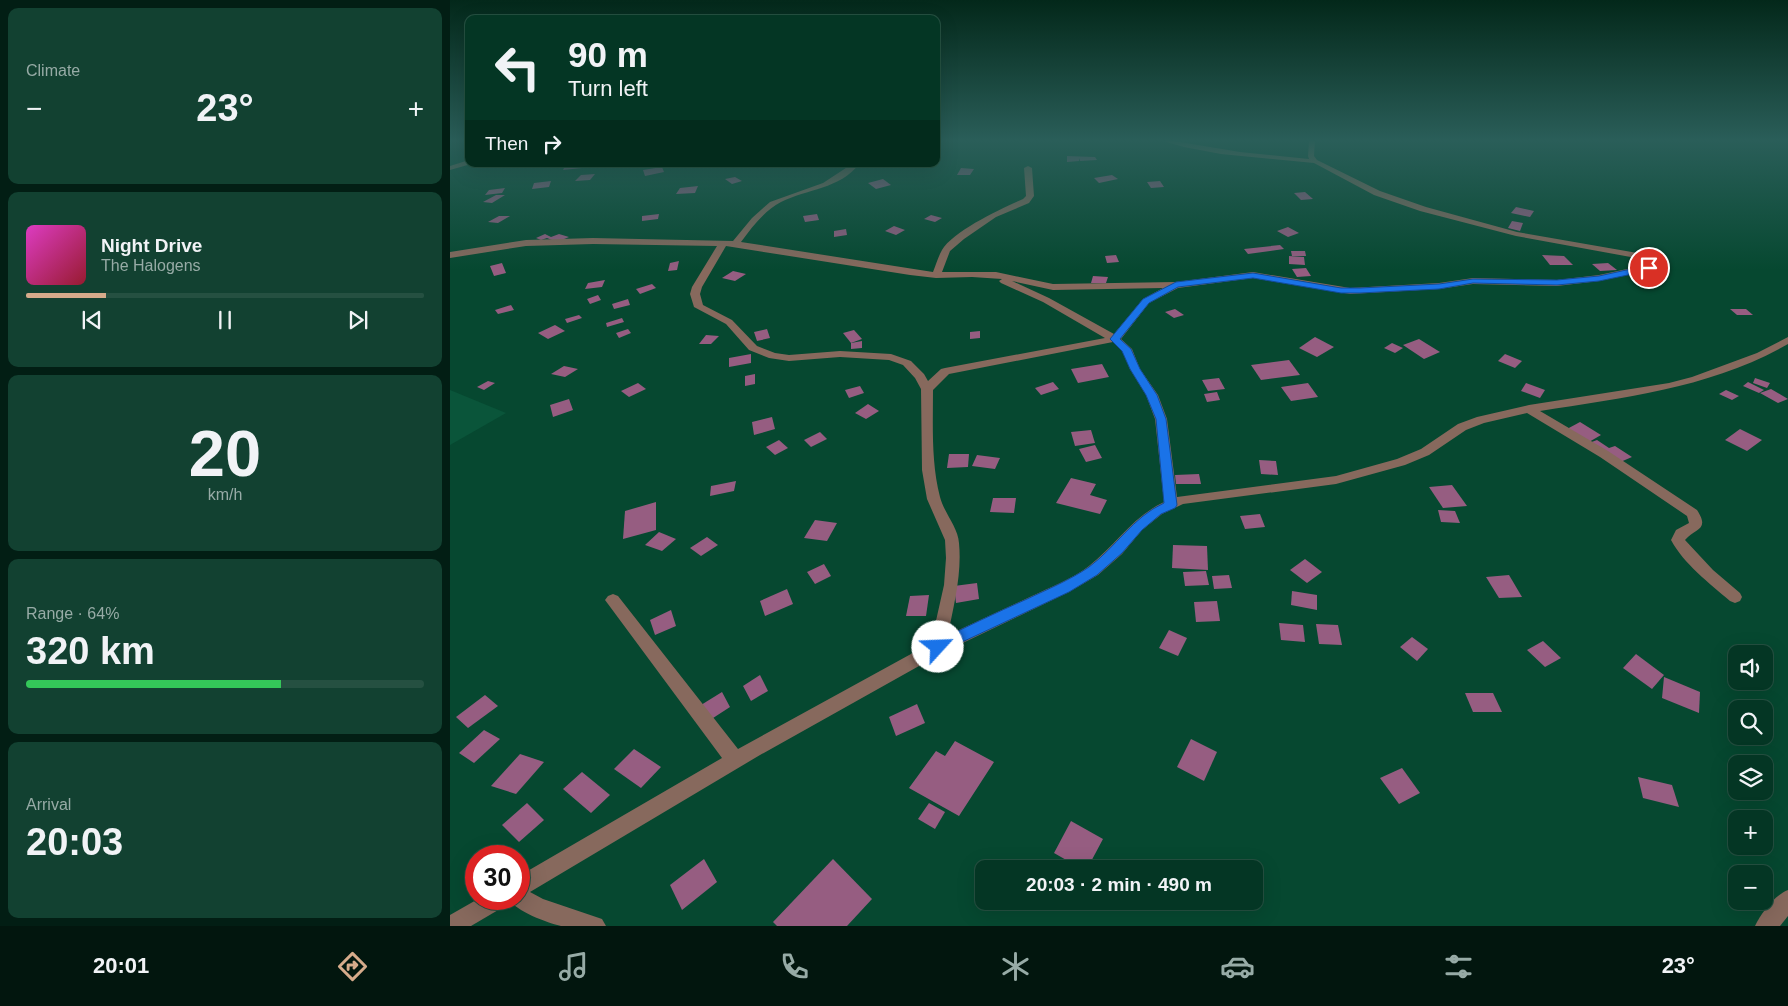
<!DOCTYPE html>
<html lang="en">
<head>
<meta charset="utf-8">
<style>
  body { margin:0; font-family:Arial,sans-serif; background:#124131; color:#f1f3f6; height:100vh; display:flex; flex-direction:column; font-size:19px; white-space:nowrap }
  * { box-sizing:border-box; margin:0 }
  p { font-size:16px; color:#97aba6 }
  .icon { flex:none; width:28px; height:28px; fill:none; stroke:currentColor; stroke-width:2; stroke-linecap:round; stroke-linejoin:round }
  .map { position:relative; flex:1; overflow:hidden }
  .side { display:flex; flex-direction:column; gap:8px; padding:8px; background:#021e14; width:450px }
  .side>* { flex:none }
  .guide { position:absolute; left:15px; top:15px; width:475px; height:152px; border-radius:10px; box-shadow:0 5px 20px #0002,0 0 0 1px #255041; background:#043624; color:#f1f3f6; overflow:hidden }
  .buttons { position:absolute; left:1278px; top:645px; display:grid; gap:10px }
  .buttons a { display:grid; place-items:center; width:45px; height:45px; border-radius:10px; background:#043624; box-shadow:0 5px 20px #0002,0 0 0 1px #255041; font-size:25px }
  .speed { position:absolute; left:15px; top:845px; display:flex; gap:10px; font-size:25px; font-weight:700; text-align:center }
  .speed>* { display:grid; place-content:center; width:65px; height:65px; border-radius:50%; background:#043624; box-shadow:0 5px 20px #0002,0 0 0 1px #255041; line-height:1 }
  .speed .limit { border:8px solid #d22; background:#fff; color:#111 }
  .pin { position:absolute; display:grid; place-items:center; width:42px; height:42px; color:#fff; margin:-21px; border:2px solid #fff; border-radius:50%; box-shadow:0 1px 5px #0007 }
  .me { position:absolute; width:55px; margin:-28px; rotate:65deg; stroke-linejoin:round; filter:drop-shadow(0 0 4px #0008) }
  .turn { display:flex; align-items:center; gap:18px; height:105px; padding:0 20px; font-size:22px }
  .turn .icon { width:65px; height:65px; stroke-width:2.5 }
  .turn b { display:block; font-size:35px; line-height:42px }
  .then { display:flex; align-items:center; height:48px; padding:0 20px; background:#0003; gap:10px; font-size:19px }
  .big { font-size:38px; font-weight:600; line-height:1.1 }
  .side .widget { flex:1; display:flex; flex-direction:column; justify-content:center; gap:8px; min-width:0; padding:0 18px; border-radius:10px; background:#124131 }
  .side .dial { align-items:center; gap:0 }
  .dial b { font-size:65px; line-height:1 }
  .song { display:flex; align-items:center; gap:15px }
  .cover { width:60px; height:60px; border-radius:8px; background:linear-gradient(135deg,hsl(310 70% 55%),hsl(350 70% 35%)) }
  .played { height:5px; border-radius:2px; background:linear-gradient(90deg,#d6ab8b 20%,#255041 20%) }
  .keys { display:flex; justify-content:space-around; direction:ltr }
  .heat { display:flex; justify-content:space-between; align-items:center; font-size:28px; direction:ltr }
  .charge { height:8px; border-radius:4px; background:linear-gradient(90deg,#34c759 64%,#255041 0) }
  .trip { position:absolute; left:525px; top:860px; width:288px; height:50px; border-radius:10px; background:#043624; box-shadow:0 5px 20px #0002,0 0 0 1px #255041; font-weight:600; line-height:50px; text-align:center }
  .dock { display:flex; height:80px; justify-content:space-around; align-items:center; background:#02160e; color:#97aba6 }
  .dock .icon { width:35px; height:35px }
  .dock .on { color:#d6ab8b }
  .dock b { font-size:22px; color:#f1f3f6 }
  main { display:flex; flex:1; min-height:0 }
  .map>svg:first-child { display:block }
</style>
</head>
<body>
<main>
<section class="side">
<div class="widget"><p>Climate</p>
<div class="heat"><a>−</a><b class="big">23°</b><a>+</a></div>
</div>
<div class="widget">
<div class="song"><i class="cover"></i><div><b>Night Drive</b><p>The Halogens</p></div></div>
<div class="played"></div>
<div class="keys"><svg class="icon" aria-label="previous" viewBox="0 0 24 24"><path d="M18 5L8 12l10 7zM5 5v14"/></svg><svg class="icon" aria-label="pause" viewBox="0 0 24 24"><path d="M8 5v14M16 5v14"/></svg><svg class="icon" aria-label="next" viewBox="0 0 24 24"><path d="M6 5l10 7-10 7zM19 5v14"/></svg></div>
</div>
<div class="widget dial"><b>20</b><p>km/h</p></div>
<div class="widget"><p>Range · 64%</p><b class="big">320 km</b><div class="charge"></div></div>
<div class="widget"><p>Arrival</p><b class="big">20:03</b></div>
</section>
<div class="map">
<svg width="1338" height="926" viewBox="0 0 1338 926">
  <rect width="100%" height="100%" fill="#064830"/>
  <polygon fill="#0a553a" points="0,390 56,413 0,445"/>
  <g fill="#965d81">
    <polygon points="617,156 645,157 647,160 630,161 629,158 629,161 617,162"/>
    <polygon points="116,164 134,164 132,168 113,170"/>
    <polygon points="212,167 214,172 195,176 193,170"/>
    <polygon points="511,168 524,169 520,175 507,175"/>
    <polygon points="145,174 140,180 125,181 131,175"/>
    <polygon points="662,175 668,179 649,183 644,178"/>
    <polygon points="285,177 292,181 282,184 275,179"/>
    <polygon points="433,179 441,185 426,189 418,183"/>
    <polygon points="101,181 99,187 82,189 84,183"/>
    <polygon points="710,181 714,187 701,188 697,182"/>
    <polygon points="248,186 245,193 226,194 230,188"/>
    <polygon points="55,188 52,193 35,195 39,190"/>
    <polygon points="855,192 863,199 851,200 844,193"/>
    <polygon points="46,195 55,195 42,203 33,202"/>
    <polygon points="1066,207 1084,211 1080,217 1061,213"/>
    <polygon points="209,214 208,219 192,221 192,216"/>
    <polygon points="367,214 369,220 355,222 353,216"/>
    <polygon points="481,215 492,218 485,222 474,219"/>
    <polygon points="49,216 60,216 48,223 38,222"/>
    <polygon points="1062,221 1073,223 1070,231 1058,228"/>
    <polygon points="444,226 455,230 446,235 435,231"/>
    <polygon points="838,227 849,233 838,237 827,231"/>
    <polygon points="396,229 397,235 384,237 384,231"/>
    <polygon points="95,234 101,237 109,234 119,237 107,242 97,238 91,240 86,238"/>
    <polygon points="830,245 834,249 798,254 794,249"/>
    <polygon points="841,251 855,251 856,256 842,256"/>
    <polygon points="666,255 669,262 657,263 655,256"/>
    <polygon points="1092,255 1114,256 1123,265 1100,265"/>
    <polygon points="839,256 854,257 855,265 839,264"/>
    <polygon points="229,261 227,270 218,271 220,263"/>
    <polygon points="52,263 56,273 44,276 40,266"/>
    <polygon points="1158,263 1167,270 1150,271 1142,264"/>
    <polygon points="856,268 861,276 847,277 842,269"/>
    <polygon points="283,271 296,274 285,281 272,278"/>
    <polygon points="643,276 658,277 656,283 641,283"/>
    <polygon points="155,280 152,287 135,289 138,283"/>
    <polygon points="202,284 206,288 190,294 186,289"/>
    <polygon points="148,295 151,300 140,304 137,299"/>
    <polygon points="178,299 180,305 164,309 162,304"/>
    <polygon points="61,305 64,310 48,314 45,310"/>
    <polygon points="725,309 734,315 724,318 715,312"/>
    <polygon points="1280,309 1296,309 1303,315 1287,315"/>
    <polygon points="129,315 132,318 117,323 115,319"/>
    <polygon points="172,318 174,322 157,327 156,323"/>
    <polygon points="105,325 115,331 98,339 88,333"/>
    <polygon points="178,329 181,333 169,338 166,333"/>
    <polygon points="317,329 320,338 307,341 304,332"/>
    <polygon points="404,330 412,339 401,343 393,333"/>
    <polygon points="530,331 530,338 520,339 520,332"/>
    <polygon points="256,335 269,336 261,344 249,344"/>
    <polygon points="865,337 884,347 867,357 849,348"/>
    <polygon points="969,339 990,352 974,359 953,345"/>
    <polygon points="412,341 412,348 401,349 401,343"/>
    <polygon points="942,343 953,348 945,353 934,348"/>
    <polygon points="301,354 301,363 279,367 279,358"/>
    <polygon points="1055,354 1072,361 1065,368 1048,361"/>
    <polygon points="839,360 850,375 811,380 801,365"/>
    <polygon points="652,364 659,377 628,383 621,369"/>
    <polygon points="114,366 128,369 115,377 101,374"/>
    <polygon points="305,374 305,384 295,386 295,376"/>
    <polygon points="769,378 775,389 758,391 752,380"/>
    <polygon points="1305,378 1320,383 1317,388 1303,383"/>
    <polygon points="38,381 45,383 34,390 27,387"/>
    <polygon points="603,382 609,389 591,395 585,388"/>
    <polygon points="1298,382 1314,390 1309,393 1293,386"/>
    <polygon points="188,383 196,389 179,397 171,391"/>
    <polygon points="858,383 868,397 841,401 831,387"/>
    <polygon points="1076,383 1095,390 1090,398 1071,391"/>
    <polygon points="410,386 414,393 399,398 395,390"/>
    <polygon points="1321,389 1338,399 1328,403 1310,393"/>
    <polygon points="1276,390 1289,396 1282,400 1269,394"/>
    <polygon points="767,392 770,400 757,402 754,394"/>
    <polygon points="119,399 123,410 103,417 100,405"/>
    <polygon points="418,404 429,411 416,419 405,413"/>
    <polygon points="322,417 325,429 304,435 302,422"/>
    <polygon points="1130,422 1151,435 1139,442 1117,429"/>
    <polygon points="1290,429 1312,440 1297,451 1275,440"/>
    <polygon points="641,430 645,443 625,446 621,432"/>
    <polygon points="370,432 377,439 361,447 354,440"/>
    <polygon points="329,440 338,448 325,455 316,447"/>
    <polygon points="1147,440 1159,448 1165,446 1182,457 1168,463 1139,443"/>
    <polygon points="645,445 652,458 636,462 629,449"/>
    <polygon points="499,454 519,454 518,467 497,468"/>
    <polygon points="527,455 550,458 545,469 522,466"/>
    <polygon points="809,460 826,461 828,475 811,474"/>
    <polygon points="749,474 751,484 726,484 725,475"/>
    <polygon points="621,478 646,484 640,495 657,500 650,514 606,503"/>
    <polygon points="286,481 284,491 260,496 261,486"/>
    <polygon points="1002,485 1017,506 993,508 979,487"/>
    <polygon points="543,498 566,498 564,513 540,512"/>
    <polygon points="206,502 206,530 173,539 175,511"/>
    <polygon points="988,510 1005,511 1010,523 991,522"/>
    <polygon points="810,514 815,527 795,529 790,516"/>
    <polygon points="365,520 387,523 377,541 354,538"/>
    <polygon points="209,532 226,539 212,551 195,545"/>
    <polygon points="257,537 268,545 251,556 240,548"/>
    <polygon points="723,545 757,546 758,570 722,568"/>
    <polygon points="855,559 872,572 857,583 840,570"/>
    <polygon points="374,564 381,576 365,584 357,572"/>
    <polygon points="756,571 759,585 735,586 733,572"/>
    <polygon points="779,575 782,588 764,589 762,576"/>
    <polygon points="1059,575 1072,597 1049,598 1036,577"/>
    <polygon points="527,583 529,599 506,603 504,586"/>
    <polygon points="337,589 343,604 315,616 310,601"/>
    <polygon points="842,591 867,595 867,610 841,605"/>
    <polygon points="479,595 476,616 456,616 460,596"/>
    <polygon points="767,601 770,621 746,622 744,602"/>
    <polygon points="221,610 226,626 205,635 200,620"/>
    <polygon points="829,623 853,625 855,642 831,640"/>
    <polygon points="866,624 888,625 892,645 869,644"/>
    <polygon points="719,630 737,638 728,656 709,648"/>
    <polygon points="962,637 978,649 967,661 950,647"/>
    <polygon points="1093,641 1111,658 1095,667 1077,650"/>
    <polygon points="1186,654 1214,675 1202,689 1173,668"/>
    <polygon points="310,675 318,691 301,701 293,686"/>
    <polygon points="1214,677 1250,692 1249,713 1212,698"/>
    <polygon points="272,692 280,707 260,720 251,705"/>
    <polygon points="1015,693 1043,693 1052,712 1023,712"/>
    <polygon points="35,695 48,706 18,728 6,717"/>
    <polygon points="467,704 475,723 446,736 439,717"/>
    <polygon points="34,730 50,739 24,763 9,753"/>
    <polygon points="741,739 767,752 754,781 727,767"/>
    <polygon points="505,741 544,762 509,816 459,788 486,751 495,756"/>
    <polygon points="184,749 211,767 191,788 164,769"/>
    <polygon points="70,754 94,762 66,794 41,786"/>
    <polygon points="952,768 970,793 949,804 930,778"/>
    <polygon points="132,772 160,795 141,813 113,789"/>
    <polygon points="1188,777 1222,785 1229,807 1193,798"/>
    <polygon points="77,803 94,820 69,842 52,825"/>
    <polygon points="479,803 495,812 485,829 468,819"/>
    <polygon points="621,821 653,839 637,869 632,869 604,853"/>
    <polygon points="254,859 267,882 232,910 220,885"/>
    <polygon points="383,859 422,899 397,926 327,926 323,922"/>
  </g>
  <g fill="none" stroke-linecap="round" stroke-linejoin="round">
    <g fill="#87695d" fill-rule="evenodd">
      <path d="M713,141H724L790,152L859,159L858,156L859,141H865L864,156L867,160L930,191L976,207L1067,232L1199,255L1213,262L1212,267L1209,268L1149,281L1107,286L1023,284L989,289L900,294L803,278L728,288L699,303L671,339L682,349L690,369L708,395L717,419L727,497L886,476L947,459L971,449L1008,424L1027,417L1079,405L1219,383L1242,377L1307,353L1338,337V344C1261,388 1176,397 1090,411L1158,451L1247,510C1260,530 1246,528 1235,540L1263,570L1290,593L1292,597L1290,601L1285,603L1280,601C1259,583 1234,564 1221,540L1226,530L1239,523L1237,516L1150,457L1077,413L1034,423L1016,430L979,455L955,465L886,484L733,504L712,514L692,530L672,554L648,575L619,592L494,652L310,755L80,892L93,899L152,919L156,926C142,926 125,926 111,926C98,923 65,911 59,899H69V876L272,758L158,604L155,600L158,596L163,594L168,596L288,749L481,643L494,585L496,558L495,540L477,499L472,470L471,389L465,378L453,365L439,360L390,357L339,361L319,358L299,350L276,324L244,307L240,294L242,287L267,246L143,244L76,246L0,258V252L76,240L143,238L283,241L302,218L320,202L373,183L402,164H409C390,189 357,189 331,202C314,211 302,227 291,242L483,272C486,265 488,257 492,250C503,231 552,208 573,199L576,196L574,168L578,166L582,168L584,196L579,203L546,217L514,239L500,251L492,272H546L603,284L726,282L803,272L900,288L989,283L1023,278L1107,280L1149,275L1205,263L1197,260L1066,236L970,211L924,195L864,163L771,154L734,147ZM276,246L460,275L486,278L522,277L552,279L549,281L551,283L593,302L655,338L495,368L491,369L478,381L474,374L461,361L441,354L390,351L339,355L325,353L307,346L282,320L253,305L250,294L252,287ZM562,281L603,290L713,288L693,299L664,334L599,298ZM663,342L672,350L680,369L696,395L705,419L714,502C682,517 666,545 639,566C622,579 601,587 582,596C554,609 526,622 498,635C504,604 512,574 509,543C508,527 494,513 490,497C481,462 483,425 483,390L499,374Z"/>
      <polygon points="19,160 19,164 21,164 0,170 0,166"/>
      <path d="M1338,890V916L1330,926H1305C1311,913 1325,895 1338,890Z"/>
      <polygon points="28,899 58,899 55,906 21,926 0,926 0,915"/>
    </g>
  </g>
  <linearGradient id="sky" x2="0" y2="1"><stop stop-color="#03281a"/><stop offset="0.52" stop-color="#2a5e59"/><stop offset="1" stop-color="#2a5e59" stop-opacity="0"/></linearGradient>
  <rect width="1338" height="270" fill="url(#sky)"/>
  <path fill="#1a73e8" stroke="#114b97" d="M1199,265L1202,266V270L1149,281L1107,285L1023,283L989,289L910,293H891L803,278L728,287L699,303L670,339L681,349L690,369L707,395L716,419L727,505L725,508L711,514L692,530L672,553L647,575L619,592L493,651L488,653L483,651L480,647L483,643C514,628 545,613 577,599C598,589 620,580 639,567C666,547 683,517 714,503L706,419L696,395L680,369L672,351L660,339L693,299L726,282L803,273L891,288H910L989,284L1023,279L1107,280L1149,276Z"/>
</svg>
<div class="buttons">
<a><svg class="icon" aria-label="sound" viewBox="0 0 24 24"><path d="M4 9h4l5-4v14l-5-4H4zM17 9q2 3 0 6"/></svg></a>
<a><svg class="icon" aria-label="search" viewBox="0 0 24 24"><circle cx="10" cy="10" r="6"/><path d="M15 15l6 6"/></svg></a>
<a><svg class="icon" aria-label="layers" viewBox="0 0 24 24"><path d="M12 4l9 5-9 5-9-5zM3 14l9 5 9-5"/></svg></a>
<a>+</a>
<a>−</a>
</div>
<div class="speed"><div class="limit">30</div></div>
<div class="pin" style="left:1199px;top:268px;background:#d93025"><svg class="icon" aria-label="arrive" viewBox="0 0 24 24"><path d="M6 21V4h12l-3 4 3 4H6"/></svg></div>
<svg class="me" style="left:488px;top:647px" viewBox="-20 -20 40 40"><circle r="19" fill="#fff"/><path d="M0-13L10 11 0 6-10 11z" fill="#1a73e8"/></svg>
<div class="trip">20:03 · 2 min · 490 m</div>
<div class="guide">
<div class="turn"><svg class="icon" aria-label="left" viewBox="0 0 24 24"><path d="M17 20v-9H6M10 6l-5 5 5 5"/></svg><div><b>90 m</b>Turn left</div></div>
<div class="then">Then<svg class="icon" aria-label="right" viewBox="0 0 24 24"><path d="M7 20v-9h11M14 6l5 5-5 5"/></svg></div>
</div>
</div>
</main>
<nav class="dock">
<b>20:01</b>
<svg class="icon on" aria-label="directions" viewBox="0 0 24 24"><path d="M12 3l9 9-9 9-9-9zM9 14v-3h6M13 9l2 2-2 2"/></svg>
<svg class="icon" aria-label="music" viewBox="0 0 24 24"><path d="M9 18V5l10-2v13"/><circle cx="6" cy="18" r="3"/><circle cx="16" cy="16" r="3"/></svg>
<svg class="icon" aria-label="phone" viewBox="0 0 24 24"><path d="M5 4h4l2 5-3 2q2 4 5 5l2-3 5 2v4C11 20 4 13 5 4z"/></svg>
<svg class="icon" aria-label="climate" viewBox="0 0 24 24"><path d="M12 3v18M4 7l16 10M4 17L20 7"/></svg>
<svg class="icon" aria-label="car" viewBox="0 0 24 24"><path d="M5 17H2v-5l4-1 3-4h7l3 4 3 1v5h-3M9 17h6M6 11h13"/><circle cx="7" cy="17" r="2"/><circle cx="17" cy="17" r="2"/></svg>
<svg class="icon" aria-label="filters" viewBox="0 0 24 24"><path d="M4 7h16M4 17h16"/><circle cx="9" cy="7" r="2"/><circle cx="15" cy="17" r="2"/></svg>
<b>23°</b>
</nav>
</body>
</html>
